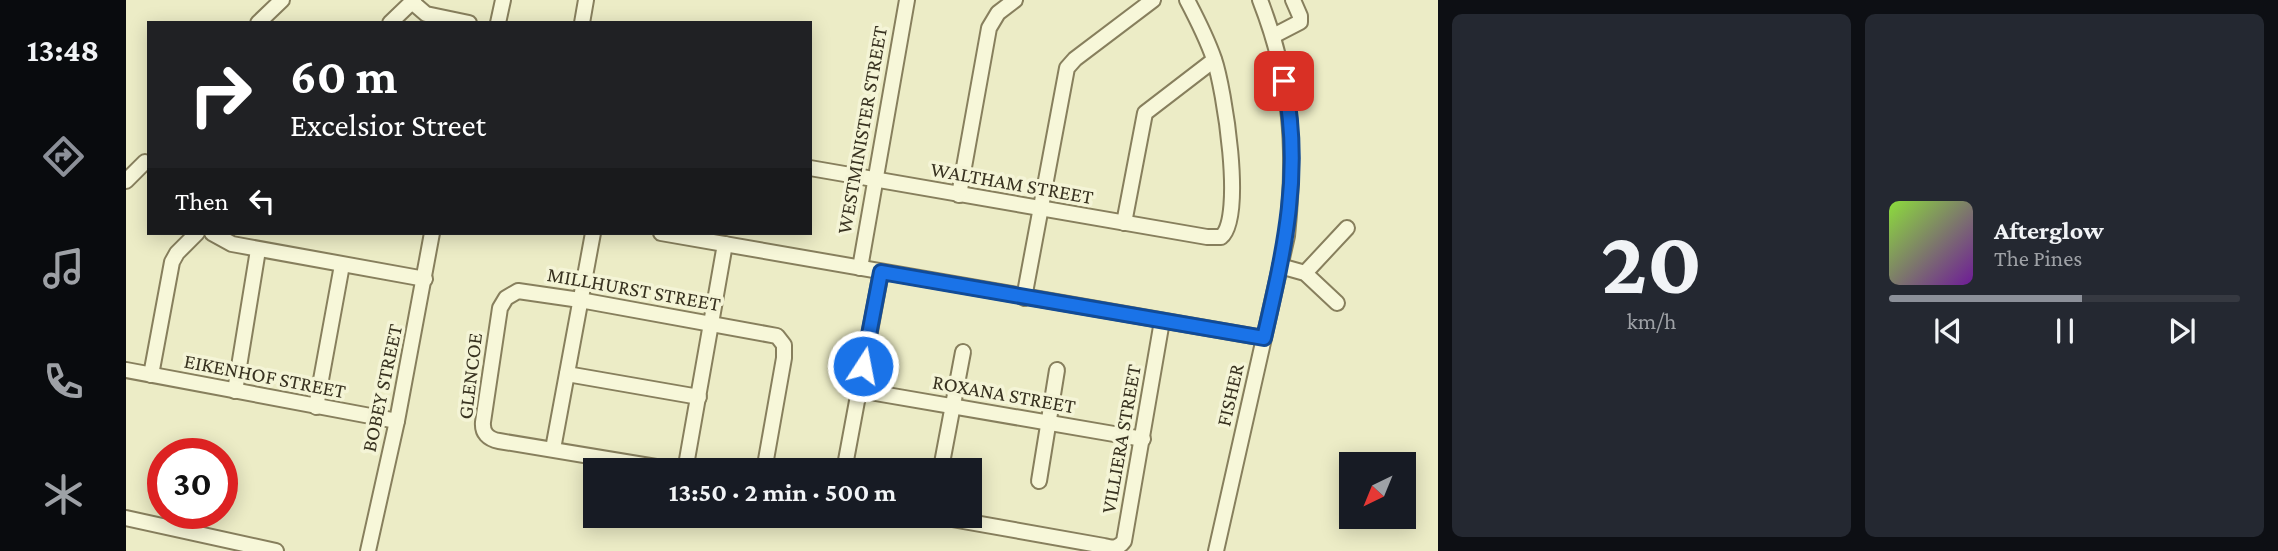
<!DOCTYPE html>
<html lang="en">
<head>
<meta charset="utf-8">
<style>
  body { margin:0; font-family:"Crimson Pro",serif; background:#242831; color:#f1f3f6; height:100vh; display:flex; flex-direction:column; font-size:26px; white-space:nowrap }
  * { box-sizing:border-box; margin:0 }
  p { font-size:23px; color:#9ea1a6 }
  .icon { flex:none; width:38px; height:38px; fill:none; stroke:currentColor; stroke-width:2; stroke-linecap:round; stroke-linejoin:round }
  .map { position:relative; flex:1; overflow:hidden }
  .details { display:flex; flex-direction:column; gap:14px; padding:14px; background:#0d0f14; width:840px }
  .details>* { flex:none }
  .guide { position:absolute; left:21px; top:21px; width:665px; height:214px; border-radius:0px; box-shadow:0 4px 18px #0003; background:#202124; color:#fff; overflow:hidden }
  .needle { width:46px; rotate:223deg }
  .buttons { position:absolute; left:1213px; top:452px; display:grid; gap:14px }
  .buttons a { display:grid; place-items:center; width:77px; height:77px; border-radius:0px; background:#171b24; box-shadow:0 4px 18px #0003; font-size:35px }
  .speed { position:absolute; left:21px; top:438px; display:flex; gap:14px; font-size:35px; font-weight:700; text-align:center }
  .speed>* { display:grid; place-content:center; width:91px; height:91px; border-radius:50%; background:#171b24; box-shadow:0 4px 18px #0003; line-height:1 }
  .speed .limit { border:10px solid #d22; background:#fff; color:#111 }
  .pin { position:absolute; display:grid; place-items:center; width:60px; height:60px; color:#fff; margin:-30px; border-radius:14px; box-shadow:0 4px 10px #0006 }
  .me { position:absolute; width:77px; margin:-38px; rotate:11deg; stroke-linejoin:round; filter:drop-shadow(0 0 5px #0008) }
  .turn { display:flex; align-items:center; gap:24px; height:147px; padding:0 28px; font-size:32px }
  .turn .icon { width:91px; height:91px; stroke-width:2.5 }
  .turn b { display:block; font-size:49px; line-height:60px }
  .then { display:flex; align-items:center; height:66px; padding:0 28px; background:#0003; gap:14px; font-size:26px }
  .details .widget { flex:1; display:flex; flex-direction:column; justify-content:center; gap:10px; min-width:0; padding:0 24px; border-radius:10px; background:#242831 }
  .details .dial { align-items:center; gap:0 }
  .dial b { font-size:91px; line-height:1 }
  .song { display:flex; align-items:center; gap:21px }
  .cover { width:84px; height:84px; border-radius:10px; background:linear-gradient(135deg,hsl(90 70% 55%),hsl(280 70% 35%)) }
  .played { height:7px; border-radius:4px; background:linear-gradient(90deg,#8c9099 55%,#363941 55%) }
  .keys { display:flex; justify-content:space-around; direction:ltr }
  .details .tiles { flex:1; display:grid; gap:14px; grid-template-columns:repeat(2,1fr) }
  .trip { position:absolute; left:457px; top:458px; width:399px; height:70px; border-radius:0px; background:#171b24; box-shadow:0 4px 18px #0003; font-weight:700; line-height:70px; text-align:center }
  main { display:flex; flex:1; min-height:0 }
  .tabs { display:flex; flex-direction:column; width:126px; justify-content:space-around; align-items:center; background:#090b0e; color:#9ea1a6 }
  .tabs .icon { width:49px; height:49px }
  .tabs .current { color:#8c9099 }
  .tabs b { font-size:32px; color:#f1f3f6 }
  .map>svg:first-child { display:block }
</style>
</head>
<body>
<main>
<nav class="tabs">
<b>13:48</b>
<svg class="icon current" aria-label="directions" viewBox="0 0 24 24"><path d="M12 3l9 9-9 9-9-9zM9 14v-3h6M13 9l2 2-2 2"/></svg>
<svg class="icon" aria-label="music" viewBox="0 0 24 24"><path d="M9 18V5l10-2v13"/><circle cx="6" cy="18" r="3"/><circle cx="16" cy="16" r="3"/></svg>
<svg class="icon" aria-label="phone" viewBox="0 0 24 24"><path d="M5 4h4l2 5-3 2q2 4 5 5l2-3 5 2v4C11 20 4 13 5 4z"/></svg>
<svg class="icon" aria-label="climate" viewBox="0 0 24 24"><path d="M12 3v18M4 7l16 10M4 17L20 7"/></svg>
</nav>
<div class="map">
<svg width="1312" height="551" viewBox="0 0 1312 551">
  <rect width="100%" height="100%" fill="#ececc6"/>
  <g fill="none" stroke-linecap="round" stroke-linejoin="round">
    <defs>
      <g id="minor">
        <polyline points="286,2 300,14 343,23"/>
        <polyline points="132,23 156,0"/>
        <polyline points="264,23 288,0"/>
        <polyline points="372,23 377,0"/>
        <polyline points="456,23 460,0"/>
        <polyline points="1147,36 1174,22 1174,16 1167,0"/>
        <path d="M684,168L1081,237H1095C1119,218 1098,88 1088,59C1081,39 1071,19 1061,0"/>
        <polyline points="0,181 19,162"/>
        <polyline points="833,195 863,28 872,13 889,0"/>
        <polyline points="998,223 1019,113 1088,60"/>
        <polyline points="86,233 106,244 299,279"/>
        <polyline points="535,233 1138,338"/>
        <polyline points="1154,266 1179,273 1211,303"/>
        <polyline points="734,268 781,0"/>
        <polyline points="1179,273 1221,228"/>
        <polyline points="898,298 941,68 949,59 1027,0"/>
        <polyline points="0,370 271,421"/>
        <polyline points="441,374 573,397"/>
        <polyline points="25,375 46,262 51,253 71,233"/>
        <polyline points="732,390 1017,439"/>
        <polyline points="109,391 132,250"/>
        <polyline points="190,407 216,265"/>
        <polyline points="427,449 467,233"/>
        <polyline points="816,463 837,352"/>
        <path d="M554,471L373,441C362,439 356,433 357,422L374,308L380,298L392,291L454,300L651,336L658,345V358L638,471"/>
        <polyline points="559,471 599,244"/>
        <polyline points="718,471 755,272"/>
        <polyline points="913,481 931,370"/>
        <path d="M809,516L978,546C987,548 992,549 998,541L1036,321"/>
        <polyline points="0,518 150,551"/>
        <polyline points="242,551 271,421 306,233"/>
        <path d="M1090,551L1161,236C1170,149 1166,82 1134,0"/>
      </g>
    </defs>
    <use href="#minor" stroke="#877f5d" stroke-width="18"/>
    <use href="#minor" stroke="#f7f7d9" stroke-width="14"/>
  </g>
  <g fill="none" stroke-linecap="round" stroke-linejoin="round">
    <defs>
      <path id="route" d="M737,366L755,272L1138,338C1158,251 1177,171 1158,81"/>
    </defs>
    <use href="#route" stroke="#114b97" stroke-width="18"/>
    <use href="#route" stroke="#1a73e8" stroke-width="12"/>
  </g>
  <g text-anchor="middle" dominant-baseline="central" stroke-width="7" stroke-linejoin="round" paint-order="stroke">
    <g font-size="21" fill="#383220" stroke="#f4f4d6">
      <text transform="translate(736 130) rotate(-80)">WESTMINISTER STREET</text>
      <text transform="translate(886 183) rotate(10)">WALTHAM STREET</text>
      <text transform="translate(508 289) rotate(10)">MILLHURST STREET</text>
      <text transform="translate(139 376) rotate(11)">EIKENHOF STREET</text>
      <text transform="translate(344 376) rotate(-83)">GLENCOE</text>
      <text transform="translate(256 388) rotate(-78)">BOBEY STREET</text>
      <text transform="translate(878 394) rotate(10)">ROXANA STREET</text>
      <text transform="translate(1104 395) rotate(-77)">FISHER</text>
      <text transform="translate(995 439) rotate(-80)">VILLIERA STREET</text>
    </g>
  </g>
</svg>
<div class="buttons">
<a><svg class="needle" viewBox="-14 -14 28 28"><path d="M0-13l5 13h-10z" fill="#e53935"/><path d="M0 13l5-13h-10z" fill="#9ea1a6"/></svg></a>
</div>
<div class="speed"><div class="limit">30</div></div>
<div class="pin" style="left:1158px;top:81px;background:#d93025"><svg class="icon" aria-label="arrive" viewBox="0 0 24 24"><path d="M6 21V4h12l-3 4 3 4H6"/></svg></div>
<svg class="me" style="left:737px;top:366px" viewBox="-20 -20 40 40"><circle r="17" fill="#1a73e8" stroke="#fff" stroke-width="3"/><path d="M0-11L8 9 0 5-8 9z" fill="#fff"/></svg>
<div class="trip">13:50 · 2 min · 500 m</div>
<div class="guide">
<div class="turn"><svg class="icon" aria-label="right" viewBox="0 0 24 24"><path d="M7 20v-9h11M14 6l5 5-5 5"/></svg><div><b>60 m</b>Excelsior Street</div></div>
<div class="then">Then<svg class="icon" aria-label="left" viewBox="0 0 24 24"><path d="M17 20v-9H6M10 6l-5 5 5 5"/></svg></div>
</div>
</div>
<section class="details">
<div class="tiles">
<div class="widget dial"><b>20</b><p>km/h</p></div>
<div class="widget">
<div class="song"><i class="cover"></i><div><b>Afterglow</b><p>The Pines</p></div></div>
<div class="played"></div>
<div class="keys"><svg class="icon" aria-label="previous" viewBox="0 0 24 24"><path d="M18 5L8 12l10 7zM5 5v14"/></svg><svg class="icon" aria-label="pause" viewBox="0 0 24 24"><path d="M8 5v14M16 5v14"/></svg><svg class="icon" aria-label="next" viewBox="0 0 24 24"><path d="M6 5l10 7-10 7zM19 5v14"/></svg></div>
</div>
</div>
</section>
</main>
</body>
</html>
